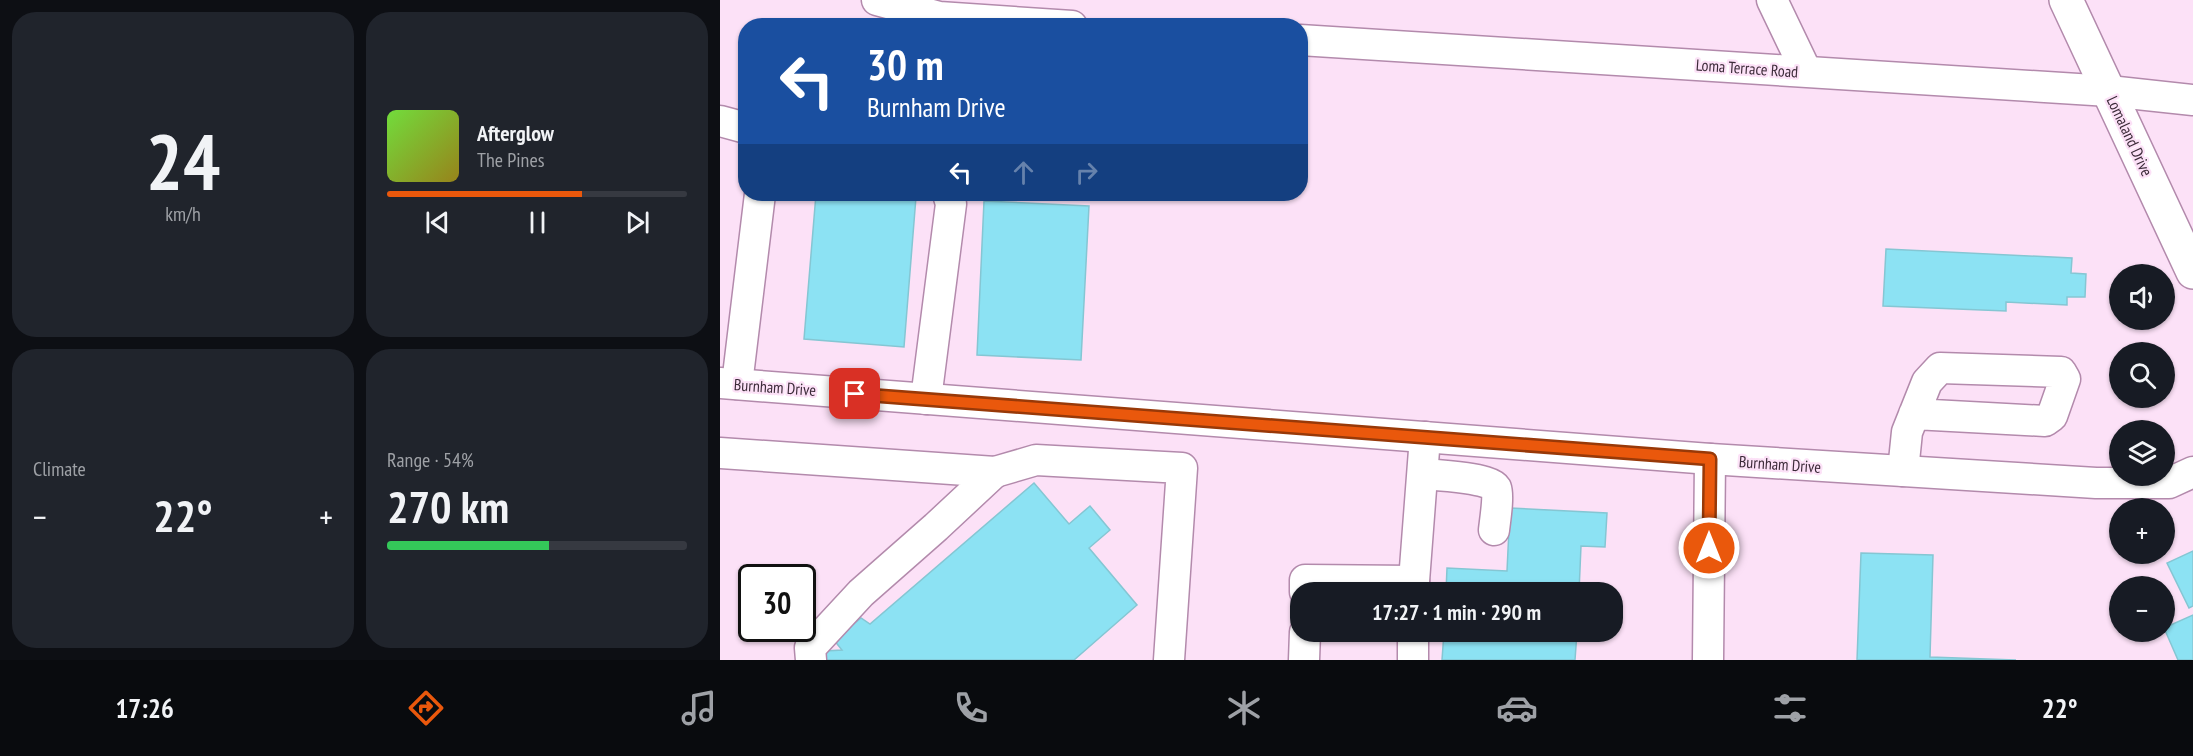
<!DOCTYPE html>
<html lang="en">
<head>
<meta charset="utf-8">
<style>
  body { margin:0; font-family:"PT Sans Narrow",sans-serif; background:#20242c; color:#f1f3f6; height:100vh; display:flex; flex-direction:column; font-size:22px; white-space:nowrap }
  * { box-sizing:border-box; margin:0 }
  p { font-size:20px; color:#9ea1a6 }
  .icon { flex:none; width:33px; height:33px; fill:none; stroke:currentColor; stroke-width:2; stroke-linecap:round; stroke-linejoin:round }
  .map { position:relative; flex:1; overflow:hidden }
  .sheet { display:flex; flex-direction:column; gap:12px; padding:12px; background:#0d0f14; width:720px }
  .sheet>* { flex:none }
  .guide { position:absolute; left:18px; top:18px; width:570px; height:183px; border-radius:24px; box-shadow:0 2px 4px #0004; background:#1a4fa0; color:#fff; overflow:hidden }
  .tools { position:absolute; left:1389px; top:264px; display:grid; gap:12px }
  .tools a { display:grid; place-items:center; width:66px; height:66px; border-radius:50%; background:#171b24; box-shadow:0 2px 4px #0004; font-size:30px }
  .speed { position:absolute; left:18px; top:564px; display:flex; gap:12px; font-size:30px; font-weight:700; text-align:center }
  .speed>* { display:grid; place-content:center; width:78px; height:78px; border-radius:50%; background:#171b24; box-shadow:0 2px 4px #0004; line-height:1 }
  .speed .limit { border:3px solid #111; border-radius:9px; background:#fff; color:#111 }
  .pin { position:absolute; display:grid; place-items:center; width:51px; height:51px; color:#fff; margin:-26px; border-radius:12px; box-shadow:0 3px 9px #0006 }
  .me { position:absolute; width:66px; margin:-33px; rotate:0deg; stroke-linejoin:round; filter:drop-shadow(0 0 4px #0008) }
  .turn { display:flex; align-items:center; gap:21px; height:126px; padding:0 30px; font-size:27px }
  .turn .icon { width:78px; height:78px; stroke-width:2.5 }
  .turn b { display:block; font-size:42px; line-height:51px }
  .lanes { display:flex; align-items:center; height:57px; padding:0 30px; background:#0003; justify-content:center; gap:30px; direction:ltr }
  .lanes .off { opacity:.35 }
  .big { font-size:45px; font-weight:600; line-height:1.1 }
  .sheet .widget { flex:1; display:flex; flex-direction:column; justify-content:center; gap:9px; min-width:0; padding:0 21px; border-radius:24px; background:#20242c }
  .sheet .dial { align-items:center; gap:0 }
  .dial b { font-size:78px; line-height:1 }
  .song { display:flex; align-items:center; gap:18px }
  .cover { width:72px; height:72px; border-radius:9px; background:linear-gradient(135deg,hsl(100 70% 55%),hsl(50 70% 35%)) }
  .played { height:6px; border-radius:3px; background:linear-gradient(90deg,#ea580c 65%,#363941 65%) }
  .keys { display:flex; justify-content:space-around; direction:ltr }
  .heat { display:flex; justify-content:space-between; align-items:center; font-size:33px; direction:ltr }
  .charge { height:9px; border-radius:4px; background:linear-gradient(90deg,#34c759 54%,#363941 0) }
  .sheet .tiles { flex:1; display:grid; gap:12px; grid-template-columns:repeat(2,1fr) }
  .trip { position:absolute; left:570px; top:582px; width:333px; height:60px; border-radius:24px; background:#171b24; box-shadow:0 2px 4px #0004; font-weight:600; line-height:60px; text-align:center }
  .tabs { display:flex; height:96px; justify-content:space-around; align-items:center; background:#090b0e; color:#9ea1a6 }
  .tabs .icon { width:42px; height:42px }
  .tabs .selected { color:#ea580c }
  .tabs b { font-size:27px; color:#f1f3f6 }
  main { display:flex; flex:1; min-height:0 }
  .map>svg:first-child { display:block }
</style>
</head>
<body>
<main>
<section class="sheet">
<div class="tiles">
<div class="widget dial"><b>24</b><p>km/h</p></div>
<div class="widget">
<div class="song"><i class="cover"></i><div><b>Afterglow</b><p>The Pines</p></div></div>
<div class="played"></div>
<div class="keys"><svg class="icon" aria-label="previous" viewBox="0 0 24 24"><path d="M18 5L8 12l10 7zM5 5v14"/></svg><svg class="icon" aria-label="pause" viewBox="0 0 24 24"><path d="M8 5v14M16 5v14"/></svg><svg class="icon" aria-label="next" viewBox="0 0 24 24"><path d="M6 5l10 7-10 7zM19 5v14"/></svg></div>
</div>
<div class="widget"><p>Climate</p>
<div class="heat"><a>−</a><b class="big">22°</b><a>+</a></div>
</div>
<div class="widget"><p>Range · 54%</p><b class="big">270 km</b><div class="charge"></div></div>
</div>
</section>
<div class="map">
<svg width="1473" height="660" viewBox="0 0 1473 660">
  <rect width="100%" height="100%" fill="#fce1f7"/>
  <g fill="#8ce2f3" stroke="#85c6d3" stroke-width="1.5">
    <polygon points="96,194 153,194 196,197 184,347 84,339"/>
    <polygon points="264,201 369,206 361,360 257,355"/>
    <polygon points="1166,249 1352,258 1351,273 1366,274 1365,297 1347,297 1347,305 1286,302 1286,311 1163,306"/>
    <polygon points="314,483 349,524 370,506 390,530 369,548 417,605 354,660 106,660 105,651 122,650 114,640 141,618 150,624"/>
    <polygon points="790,508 887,513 885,547 861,546 859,592 726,592 727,568 787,571"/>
    <polygon points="1473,551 1473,606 1469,608 1447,563"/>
    <polygon points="1141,553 1213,555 1210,657 1296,660 1137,660"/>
    <polygon points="1473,615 1473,660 1458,660 1444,628"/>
    <polygon points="724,632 857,632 855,660 722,660"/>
  </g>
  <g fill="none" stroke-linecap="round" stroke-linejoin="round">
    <defs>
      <g id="minor">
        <polyline points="157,0 219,17 352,26"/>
        <polyline points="1052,0 1086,71"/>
        <polyline points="580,40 1389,91 1473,100"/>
        <polyline points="0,121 26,128"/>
        <polyline points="0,383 990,459 1376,483 1449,483 1473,472"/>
        <polyline points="17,384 40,194"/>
        <polyline points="206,399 231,204 228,194"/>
        <polyline points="0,453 275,472 216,527 141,593 90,648 91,660"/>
        <polyline points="1183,471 1187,432 1207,382 1220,368 1341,372 1345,379 1332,416 1325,421 1194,414"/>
        <polyline points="275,472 316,460 462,468 449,660"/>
        <path d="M703,474C716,475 770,478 776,488C779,496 775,521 774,530"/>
        <polyline points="694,581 705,437"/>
        <polyline points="585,592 585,580 694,581 693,592"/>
        <polyline points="584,660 585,632"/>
        <polyline points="693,660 693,632"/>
        <polyline points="988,660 990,459"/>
      </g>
      <polyline id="major" points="1346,0 1473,272"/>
    </defs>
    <use href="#minor" stroke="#b38aac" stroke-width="33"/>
    <use href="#major" stroke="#b38aac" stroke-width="36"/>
    <use href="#minor" stroke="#fff" stroke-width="30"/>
    <use href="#major" stroke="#fff" stroke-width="33"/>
  </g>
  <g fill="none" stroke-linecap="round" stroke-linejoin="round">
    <defs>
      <polyline id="route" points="135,394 990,459 989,548"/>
    </defs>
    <use href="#route" stroke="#983908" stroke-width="15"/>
    <use href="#route" stroke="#ea580c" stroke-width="10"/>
  </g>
  <g text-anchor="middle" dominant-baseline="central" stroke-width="4.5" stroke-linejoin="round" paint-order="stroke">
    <g font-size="16" fill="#3c2b39" stroke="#fce1f7">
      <text transform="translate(1027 68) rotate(4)">Loma Terrace Road</text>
      <text transform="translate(1410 136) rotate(65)">Lomaland Drive</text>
      <text transform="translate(55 387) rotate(4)">Burnham Drive</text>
      <text transform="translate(1060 464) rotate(4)">Burnham Drive</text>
    </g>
  </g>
</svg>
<div class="tools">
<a><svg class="icon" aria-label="sound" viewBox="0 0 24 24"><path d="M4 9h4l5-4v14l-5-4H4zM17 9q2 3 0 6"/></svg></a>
<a><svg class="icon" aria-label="search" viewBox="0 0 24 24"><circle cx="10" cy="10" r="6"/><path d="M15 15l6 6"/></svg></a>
<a><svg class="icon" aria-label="layers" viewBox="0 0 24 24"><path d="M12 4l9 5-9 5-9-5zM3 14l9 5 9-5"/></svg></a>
<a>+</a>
<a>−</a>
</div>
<div class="speed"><div class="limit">30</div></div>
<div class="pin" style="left:135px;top:394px;background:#d93025"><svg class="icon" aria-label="arrive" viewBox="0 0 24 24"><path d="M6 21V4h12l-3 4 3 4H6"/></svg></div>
<svg class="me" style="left:989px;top:548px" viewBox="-20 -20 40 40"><circle r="17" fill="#ea580c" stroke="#fff" stroke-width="3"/><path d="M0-11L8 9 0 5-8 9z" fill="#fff"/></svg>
<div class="trip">17:27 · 1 min · 290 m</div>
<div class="guide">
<div class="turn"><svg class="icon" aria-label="left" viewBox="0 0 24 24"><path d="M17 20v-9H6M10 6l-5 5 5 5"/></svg><div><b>30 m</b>Burnham Drive</div></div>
<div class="lanes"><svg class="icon" aria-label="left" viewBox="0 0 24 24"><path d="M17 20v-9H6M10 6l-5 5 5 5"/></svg><svg class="icon off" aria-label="ahead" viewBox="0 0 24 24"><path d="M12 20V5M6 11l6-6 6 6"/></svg><svg class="icon off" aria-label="right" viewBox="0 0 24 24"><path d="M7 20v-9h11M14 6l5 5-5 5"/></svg></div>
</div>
</div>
</main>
<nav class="tabs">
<b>17:26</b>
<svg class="icon selected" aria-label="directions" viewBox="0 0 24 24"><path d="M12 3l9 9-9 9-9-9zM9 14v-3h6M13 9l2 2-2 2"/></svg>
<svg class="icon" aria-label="music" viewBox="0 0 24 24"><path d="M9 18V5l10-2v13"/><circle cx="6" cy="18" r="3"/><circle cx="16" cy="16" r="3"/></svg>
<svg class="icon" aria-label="phone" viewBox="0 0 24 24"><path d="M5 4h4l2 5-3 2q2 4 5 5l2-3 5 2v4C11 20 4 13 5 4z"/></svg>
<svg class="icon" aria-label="climate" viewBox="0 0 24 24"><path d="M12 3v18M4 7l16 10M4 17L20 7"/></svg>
<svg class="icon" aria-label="car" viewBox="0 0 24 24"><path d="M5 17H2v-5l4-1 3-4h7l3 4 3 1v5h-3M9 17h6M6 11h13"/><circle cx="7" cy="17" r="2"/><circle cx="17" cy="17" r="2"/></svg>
<svg class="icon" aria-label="filters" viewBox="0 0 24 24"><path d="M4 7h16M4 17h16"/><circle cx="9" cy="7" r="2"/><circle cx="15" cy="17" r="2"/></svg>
<b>22°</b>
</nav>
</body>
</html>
